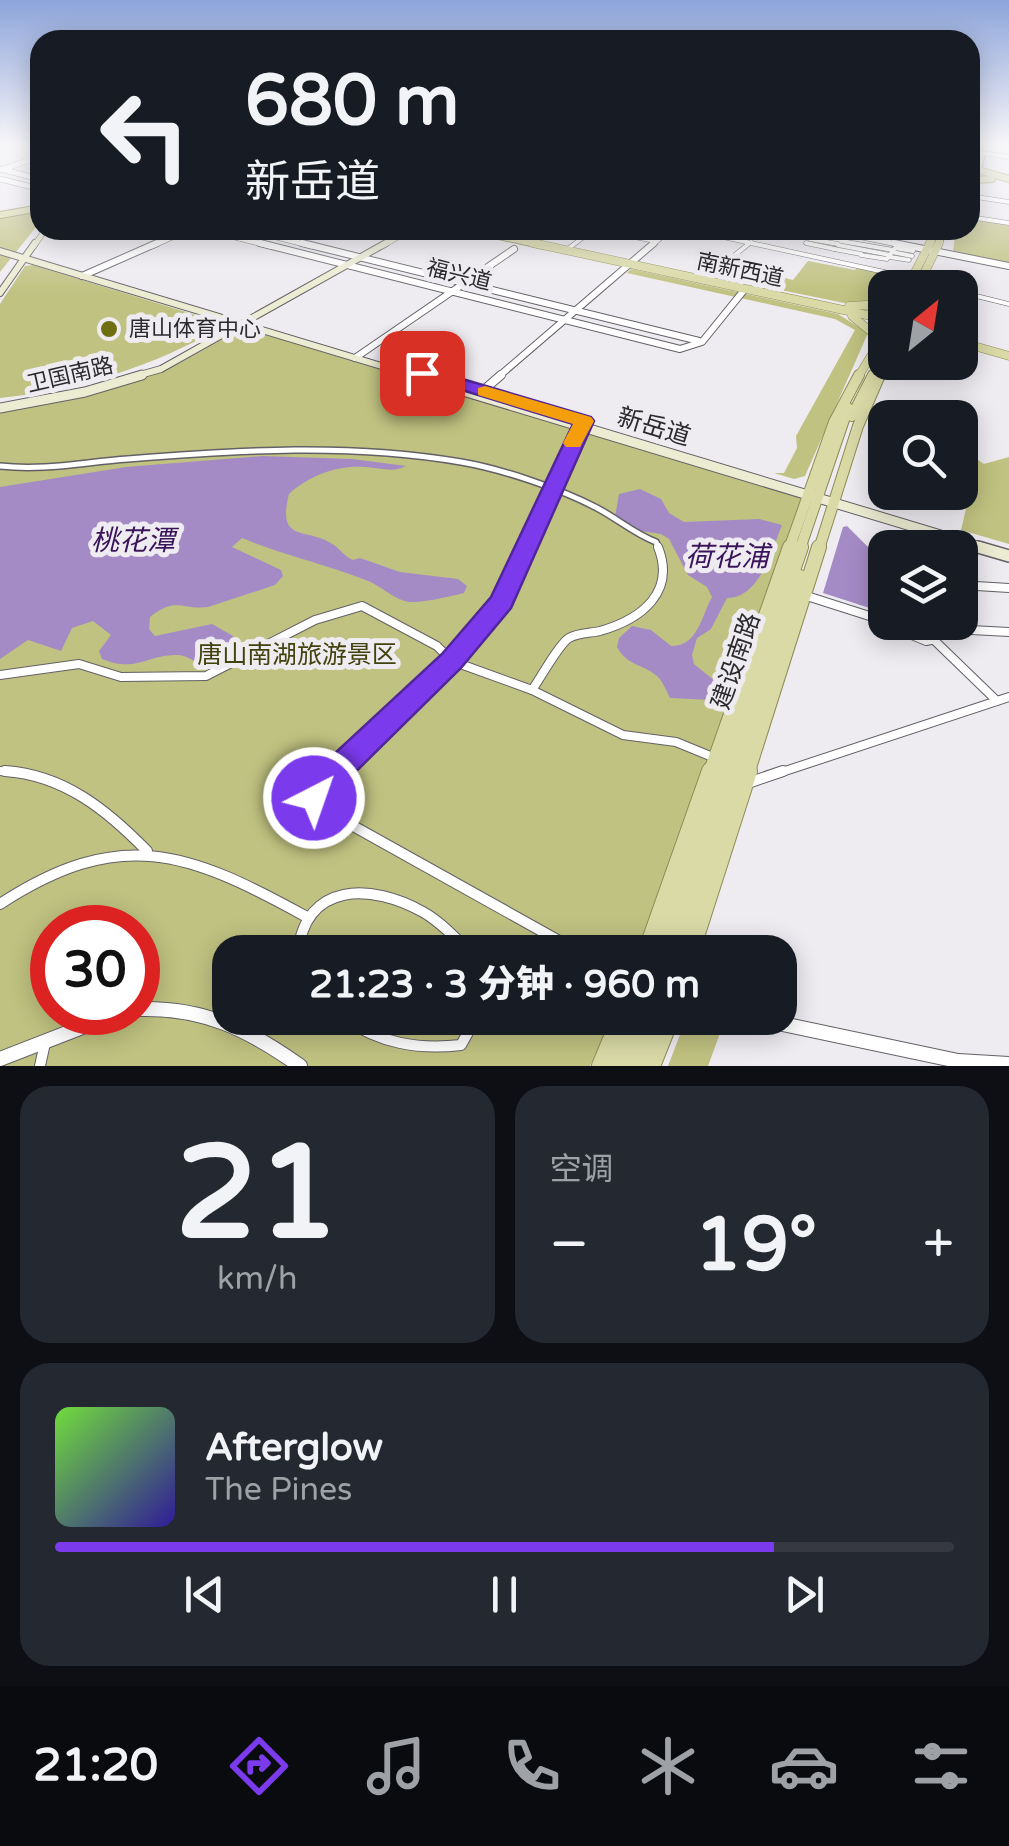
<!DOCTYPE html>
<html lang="zh">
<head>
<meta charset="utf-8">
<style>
  body { margin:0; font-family:"Varela Round","Noto Sans SC",sans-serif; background:#242831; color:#f1f3f6; height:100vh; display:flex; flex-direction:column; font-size:38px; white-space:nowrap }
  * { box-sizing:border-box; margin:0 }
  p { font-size:32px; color:#9ea1a6 }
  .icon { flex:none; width:55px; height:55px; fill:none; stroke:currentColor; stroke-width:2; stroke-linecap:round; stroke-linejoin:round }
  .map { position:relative; height:1066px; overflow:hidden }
  .side { display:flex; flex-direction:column; gap:20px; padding:20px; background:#0d0f14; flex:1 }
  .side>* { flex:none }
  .top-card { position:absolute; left:30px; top:30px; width:950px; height:210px; border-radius:30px; box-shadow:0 5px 25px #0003; background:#171b24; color:#f1f3f6; overflow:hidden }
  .needle { width:65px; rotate:30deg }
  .tools { position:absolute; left:868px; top:270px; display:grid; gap:20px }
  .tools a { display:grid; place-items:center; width:110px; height:110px; border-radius:20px; background:#171b24; box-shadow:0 5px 25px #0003; font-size:50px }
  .speed { position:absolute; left:30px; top:905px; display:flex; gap:20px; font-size:50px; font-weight:700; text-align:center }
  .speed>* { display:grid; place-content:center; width:130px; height:130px; border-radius:50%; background:#171b24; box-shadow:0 5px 25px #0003; line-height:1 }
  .speed .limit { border:15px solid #d22; background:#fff; color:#111 }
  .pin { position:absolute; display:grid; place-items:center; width:85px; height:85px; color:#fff; margin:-42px; border-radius:20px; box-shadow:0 5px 15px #0006 }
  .me { position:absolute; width:110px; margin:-55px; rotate:41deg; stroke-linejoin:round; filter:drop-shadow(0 0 8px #0008) }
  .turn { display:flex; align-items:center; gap:35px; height:210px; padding:0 50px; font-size:45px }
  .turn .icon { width:130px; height:130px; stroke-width:2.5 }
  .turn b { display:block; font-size:70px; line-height:85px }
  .big { font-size:75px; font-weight:800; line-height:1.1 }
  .side .tile { flex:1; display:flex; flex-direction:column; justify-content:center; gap:15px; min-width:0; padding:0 35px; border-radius:30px; background:#242831 }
  .side .dial { align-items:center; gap:0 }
  .dial b { font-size:130px; line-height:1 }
  .song { display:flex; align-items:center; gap:30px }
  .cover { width:120px; height:120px; border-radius:15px; background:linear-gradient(135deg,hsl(100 70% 55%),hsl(250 70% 35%)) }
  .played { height:10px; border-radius:5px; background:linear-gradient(90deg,#7c3aed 80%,#363941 80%) }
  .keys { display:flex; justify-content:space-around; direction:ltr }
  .heat { display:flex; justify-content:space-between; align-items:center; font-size:55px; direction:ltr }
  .side .tiles { flex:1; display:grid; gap:20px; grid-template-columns:1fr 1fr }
  .tile:last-child { grid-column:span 2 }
  .trip { position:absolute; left:212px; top:935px; width:585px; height:100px; border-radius:30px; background:#171b24; box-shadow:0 5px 25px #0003; font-weight:800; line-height:100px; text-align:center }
  .tab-bar { display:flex; height:160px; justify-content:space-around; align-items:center; background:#090b0e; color:#9ea1a6 }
  .tab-bar .icon { width:70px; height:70px }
  .tab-bar .on { color:#7c3aed }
  .tab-bar b { font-size:45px; color:#f1f3f6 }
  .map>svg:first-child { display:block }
</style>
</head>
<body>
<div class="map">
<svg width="1009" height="1066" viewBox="0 0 1009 1066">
  <rect width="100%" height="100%" fill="#eeebf1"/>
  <g fill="#c0c281" fill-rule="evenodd">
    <polygon points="40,212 40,222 0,272 0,218"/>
    <polygon points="970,217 1009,224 1009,264 948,250 953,251 956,230 970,230"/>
    <polygon points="808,261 855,270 858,267 899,276 894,287 885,288 885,300 849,304 776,289 785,278 793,280"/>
    <path d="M33,265L222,323V327C154,366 79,390 0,398V304L25,266Z"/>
    <polygon points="631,269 838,314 868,333 805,476 794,479 774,473 784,473 797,448 796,436 855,330 835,319 627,273"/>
    <path d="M243,328L802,497L639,952H230V1018H612L590,1066H0V410L129,382L180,363ZM52,928H138V1012H52Z"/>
    <polygon points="960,448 984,464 1009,457 1009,544 961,530 969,496 957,493"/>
    <polygon points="696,1024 723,1025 708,1066 668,1066 681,1032"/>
  </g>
  <g fill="#a58bc6">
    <path d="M262,456L352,459L406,466C393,473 381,468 366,467C337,465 310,475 289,494C276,545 308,526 334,545C341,550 344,556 353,560L360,558L400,572L458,579L467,586L464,593C453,596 422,603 410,602C396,601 381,586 368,581C325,564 285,556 242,538L232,547L281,570L283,576L275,585L208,607C181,610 176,596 150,617L149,629L155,636L212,624L233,636L235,641L201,663C191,661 187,655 177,655C145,655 137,673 102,659L99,651L111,635L93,621L72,628L61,651L28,640L0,659V487L126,467Z"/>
    <path d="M640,489L661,499L669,513L684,522L759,519L782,525C771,553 759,598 727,598L711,629L697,638L692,655L694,664L721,686L712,700L670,698C667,692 662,680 657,676C643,664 627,666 617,647L619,638L632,626L651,630L671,646C698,646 701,617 712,597L707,587L688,575L669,539L661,534L633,530L615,517L619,494Z"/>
    <polygon points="847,526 885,564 885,613 823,593 843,527"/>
  </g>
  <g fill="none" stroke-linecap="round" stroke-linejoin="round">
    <defs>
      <g id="minor-far3">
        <polyline points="982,153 1009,157"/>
        <polyline points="970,196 1009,202"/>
        <polyline points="970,217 1009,223"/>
        <polyline points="599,230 655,241"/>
        <polyline points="691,230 912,278"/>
        <polyline points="813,235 841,240"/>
        <polyline points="810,239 838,244"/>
        <polyline points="841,241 893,250"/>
        <polyline points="806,243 835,249"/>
        <polyline points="838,245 864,250"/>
        <polyline points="569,248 593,230"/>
        <polyline points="834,249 861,254"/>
        <polyline points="864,250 890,255"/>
        <polyline points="892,252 912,256"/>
        <polyline points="861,255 887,259 895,248 913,251"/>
        <polyline points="890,257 909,260"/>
        <polyline points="699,276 725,263 751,242"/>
        <polyline points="920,282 944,288"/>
        <polyline points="960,292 1009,304"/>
      </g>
      <g id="minor-far2">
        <path d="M0,466C44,471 84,462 128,459C239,450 351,443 461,462C502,469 561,489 597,508C618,519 633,533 656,542L659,549"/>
        <polyline points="525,549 580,426"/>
      </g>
      <g id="minor-far1">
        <polyline points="960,585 1009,588"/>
        <polyline points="810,597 885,621"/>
        <polyline points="889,622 911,630"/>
        <polygon points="921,623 933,628 936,639 926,641 914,636 911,628"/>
        <polyline points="933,628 1009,632"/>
        <polyline points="934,640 997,701"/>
        <path d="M0,675L79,664L121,677L206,676L315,620L362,606L437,646L452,661L532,690C540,679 559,644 569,638C577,633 592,633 600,631C642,619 676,592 658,547"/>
        <polyline points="532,690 623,735 676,742 715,758"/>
        <polyline points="0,771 28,774"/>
        <polyline points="334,774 452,661 502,602 526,547"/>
        <polyline points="776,774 1009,697"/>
      </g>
      <g id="minor">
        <path d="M5,771C64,775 107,810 147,851"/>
        <polyline points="337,771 314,798 321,808 579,952"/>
        <polyline points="748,783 783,771"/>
        <path d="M0,904C120,826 187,851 305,916"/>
        <path d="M298,952C306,882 371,883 423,912C441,922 455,938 470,952"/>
        <path d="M343,1018C380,1043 417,1050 461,1045L476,1018"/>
        <polyline points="40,1066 45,1043"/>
      </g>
      <g id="tertiary-far3">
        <polyline points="0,170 40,157"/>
        <polyline points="4,170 40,179"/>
        <polyline points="0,179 40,189"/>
        <polyline points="207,230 270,246"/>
        <polyline points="248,230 312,246"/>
        <polyline points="827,230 907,246"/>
        <polyline points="525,242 542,230"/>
        <polyline points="152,246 188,230"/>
        <polyline points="651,246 669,230"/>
      </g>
      <g id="tertiary-far2">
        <polyline points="260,243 680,349 702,342 745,289"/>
        <polyline points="302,243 699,341"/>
        <polyline points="894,243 1009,266"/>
        <polyline points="82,276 157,243"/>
        <polyline points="355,358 514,249"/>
        <polyline points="498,377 654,243"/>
      </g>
      <polyline id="tertiary-far1" points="478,395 501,375"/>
      <g id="tertiary">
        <path d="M138,1009C203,1007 248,1029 300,1066"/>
        <polyline points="754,1018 958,1061 1009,1064"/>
        <polyline points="0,1059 121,1012"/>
      </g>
      <g id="secondary-far3">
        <polyline points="34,246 45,230"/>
        <polyline points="382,246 410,230"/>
      </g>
      <g id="secondary-far2">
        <polyline points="0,251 418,377"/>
        <polyline points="0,293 35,243"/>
        <polyline points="133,377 161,369 386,243"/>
      </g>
      <g id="secondary-far1">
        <polyline points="410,375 987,549"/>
        <polyline points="0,408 85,392 142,375"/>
      </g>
      <polyline id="secondary" points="978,547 1009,556"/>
      <g id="primary-far4">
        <polyline points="981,157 978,170 1009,179"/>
        <polyline points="970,165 981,144"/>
        <polyline points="970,187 975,180 992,179"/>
        <polyline points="0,215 40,208"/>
        <polyline points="471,230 545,246"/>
        <polyline points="929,246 937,230"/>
        <polyline points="937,246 945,230"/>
      </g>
      <g id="primary-far3">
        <polyline points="533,243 885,319"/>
        <polyline points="907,288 930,243"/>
        <polyline points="917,288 939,243"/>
        <polyline points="849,306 885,304"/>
        <polyline points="852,316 874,334 873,346"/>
        <polyline points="960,342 1009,356"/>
        <polyline points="858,377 882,338"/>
        <polyline points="872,377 885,351"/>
        <polyline points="879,377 884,366"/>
      </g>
      <g id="primary-far2">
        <polyline points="852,416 873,375"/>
        <polyline points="789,549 834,422 859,375"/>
        <polyline points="800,549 848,408"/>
        <polyline points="819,549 858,426 880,375"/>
      </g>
      <g id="primary-far1">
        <polyline points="710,774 790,547"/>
        <polyline points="723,774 801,547"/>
        <polyline points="735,774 800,577"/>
        <polyline points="747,774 819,547"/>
      </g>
      <g id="primary">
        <polyline points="647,952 711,771"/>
        <polyline points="662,952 724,771"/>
        <polyline points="676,952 736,771"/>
        <polyline points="690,952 748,771"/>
        <polyline points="601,1066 621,1018"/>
        <polyline points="619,1066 639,1018"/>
        <polyline points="634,1066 653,1018"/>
        <polyline points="651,1066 670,1018"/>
      </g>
    </defs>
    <use href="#minor-far3" stroke="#636166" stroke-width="5"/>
    <use href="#minor-far2" stroke="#636166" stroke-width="8"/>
    <use href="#minor-far1" stroke="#636166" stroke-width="10"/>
    <use href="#minor" stroke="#636166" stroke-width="12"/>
    <use href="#tertiary-far3" stroke="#636166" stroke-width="6"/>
    <use href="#tertiary-far2" stroke="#636166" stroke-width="8"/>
    <use href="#tertiary-far1" stroke="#636166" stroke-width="10"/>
    <use href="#tertiary" stroke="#636166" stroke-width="16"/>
    <use href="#secondary-far3" stroke="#636166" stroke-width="6"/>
    <use href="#secondary-far2" stroke="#636166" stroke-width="8"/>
    <use href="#secondary-far1" stroke="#636166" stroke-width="11"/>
    <use href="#secondary" stroke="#636166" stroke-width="14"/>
    <use href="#primary-far4" stroke="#8c8c54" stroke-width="8"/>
    <use href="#primary-far3" stroke="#8c8c54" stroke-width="9"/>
    <use href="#primary-far2" stroke="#8c8c54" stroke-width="12"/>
    <use href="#primary-far1" stroke="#8c8c54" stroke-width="16"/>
    <use href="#primary" stroke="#8c8c54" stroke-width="20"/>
    <use href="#minor-far3" stroke="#fff" stroke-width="4"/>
    <use href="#minor-far2" stroke="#fff" stroke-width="5"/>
    <use href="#minor-far1" stroke="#fff" stroke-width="8"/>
    <use href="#minor" stroke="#fff" stroke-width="10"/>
    <use href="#tertiary-far3" stroke="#fff" stroke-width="5"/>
    <use href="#tertiary-far2" stroke="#fff" stroke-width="6"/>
    <use href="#tertiary-far1" stroke="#fff" stroke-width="8"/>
    <use href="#tertiary" stroke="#fff" stroke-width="14"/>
    <use href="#secondary-far3" stroke="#ececd2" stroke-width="5"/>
    <use href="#secondary-far2" stroke="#ececd2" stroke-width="6"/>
    <use href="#secondary-far1" stroke="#ececd2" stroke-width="9"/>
    <use href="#secondary" stroke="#ececd2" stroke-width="11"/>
    <use href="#primary-far4" stroke="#d9daa6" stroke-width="6"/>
    <use href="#primary-far3" stroke="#d9daa6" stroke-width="8"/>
    <use href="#primary-far2" stroke="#d9daa6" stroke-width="10"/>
    <use href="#primary-far1" stroke="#d9daa6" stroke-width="14"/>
    <use href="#primary" stroke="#d9daa6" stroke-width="18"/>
  </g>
  <linearGradient id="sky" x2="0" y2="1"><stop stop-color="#8da4da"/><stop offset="0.49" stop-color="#f7f6f9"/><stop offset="1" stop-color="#f7f6f9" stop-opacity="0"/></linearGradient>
  <rect width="1009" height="293" fill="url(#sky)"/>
  <polygon fill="#7c3aed" stroke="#51269a" stroke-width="2.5" points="422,367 591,417 594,421 511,608 461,668 330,797 326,808 314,812 303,808 299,798 306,780 442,654 491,597 573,424 416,376 416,369"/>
  <polygon fill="#f59e0b" points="485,386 591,417 594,421 580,447 566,447 563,443 573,424 478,395 478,388"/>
  <circle fill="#6f6f11" stroke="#eeebf1" stroke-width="4" cx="109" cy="329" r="10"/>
  <g text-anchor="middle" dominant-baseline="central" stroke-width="10" stroke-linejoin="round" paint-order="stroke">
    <g font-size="22" fill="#2b2a2c" stroke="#eeebf1">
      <text transform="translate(740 270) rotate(12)">南新西道</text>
      <text transform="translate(459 275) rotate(14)">福兴道</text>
      <text transform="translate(70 375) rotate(-13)">卫国南路</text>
    </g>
    <g font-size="22" fill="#2b2a2c" stroke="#eeebf1" text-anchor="start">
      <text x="129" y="329">唐山体育中心</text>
    </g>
    <g font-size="25" fill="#2b2a2c" stroke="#eeebf1">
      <text transform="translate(654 427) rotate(17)">新岳道</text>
      <text transform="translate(736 661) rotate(-71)">建设南路</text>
    </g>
    <g font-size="25" fill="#42420c" stroke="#eeebf1">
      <text x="297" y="655">唐山南湖旅游景区</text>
    </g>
    <g font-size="28" font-style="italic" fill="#3a145a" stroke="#eeebf1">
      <text x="133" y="541">桃花潭</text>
      <text x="727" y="557">荷花浦</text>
    </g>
  </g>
</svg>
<div class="tools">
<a><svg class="needle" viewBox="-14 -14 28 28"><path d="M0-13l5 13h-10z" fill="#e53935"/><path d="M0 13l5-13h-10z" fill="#9ea1a6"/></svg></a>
<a><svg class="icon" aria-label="search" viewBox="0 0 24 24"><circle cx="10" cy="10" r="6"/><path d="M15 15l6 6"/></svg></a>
<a><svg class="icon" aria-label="layers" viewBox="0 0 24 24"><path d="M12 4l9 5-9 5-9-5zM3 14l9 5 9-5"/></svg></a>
</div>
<div class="speed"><div class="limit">30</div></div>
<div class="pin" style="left:422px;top:373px;background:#d93025"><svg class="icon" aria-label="arrive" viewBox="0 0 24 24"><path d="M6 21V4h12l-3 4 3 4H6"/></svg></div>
<svg class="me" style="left:314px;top:798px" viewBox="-20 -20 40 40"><circle r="17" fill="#7c3aed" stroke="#fff" stroke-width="3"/><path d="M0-11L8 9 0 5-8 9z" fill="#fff"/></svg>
<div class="trip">21:23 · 3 分钟 · 960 m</div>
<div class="top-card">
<div class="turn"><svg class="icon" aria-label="left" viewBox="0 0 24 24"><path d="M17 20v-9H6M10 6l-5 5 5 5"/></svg><div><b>680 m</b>新岳道</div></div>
</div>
</div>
<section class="side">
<div class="tiles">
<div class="tile dial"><b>21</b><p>km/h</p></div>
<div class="tile"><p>空调</p>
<div class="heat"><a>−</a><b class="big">19°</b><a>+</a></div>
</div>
<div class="tile">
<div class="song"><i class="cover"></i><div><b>Afterglow</b><p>The Pines</p></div></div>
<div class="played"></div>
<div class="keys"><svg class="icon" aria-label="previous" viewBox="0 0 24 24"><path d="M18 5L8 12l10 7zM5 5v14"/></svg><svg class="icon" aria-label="pause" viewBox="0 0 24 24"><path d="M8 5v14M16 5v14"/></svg><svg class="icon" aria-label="next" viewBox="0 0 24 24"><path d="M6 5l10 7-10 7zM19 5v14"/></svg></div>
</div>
</div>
</section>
<nav class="tab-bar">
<b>21:20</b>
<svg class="icon on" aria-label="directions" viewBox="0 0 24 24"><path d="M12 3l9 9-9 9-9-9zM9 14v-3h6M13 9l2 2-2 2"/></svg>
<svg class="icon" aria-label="music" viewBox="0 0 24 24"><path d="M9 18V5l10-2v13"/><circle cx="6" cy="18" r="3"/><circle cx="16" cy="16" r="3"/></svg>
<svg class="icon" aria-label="phone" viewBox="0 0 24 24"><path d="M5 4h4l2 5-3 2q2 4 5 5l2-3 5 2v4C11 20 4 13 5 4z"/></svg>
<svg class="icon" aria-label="climate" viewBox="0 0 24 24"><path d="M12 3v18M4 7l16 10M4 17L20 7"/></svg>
<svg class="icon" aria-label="car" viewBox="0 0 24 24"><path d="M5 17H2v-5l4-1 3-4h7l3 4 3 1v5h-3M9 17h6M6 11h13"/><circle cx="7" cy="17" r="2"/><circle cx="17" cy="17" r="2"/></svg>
<svg class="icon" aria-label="filters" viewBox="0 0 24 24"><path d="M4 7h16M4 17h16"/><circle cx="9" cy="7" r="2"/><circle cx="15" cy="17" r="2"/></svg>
</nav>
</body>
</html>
